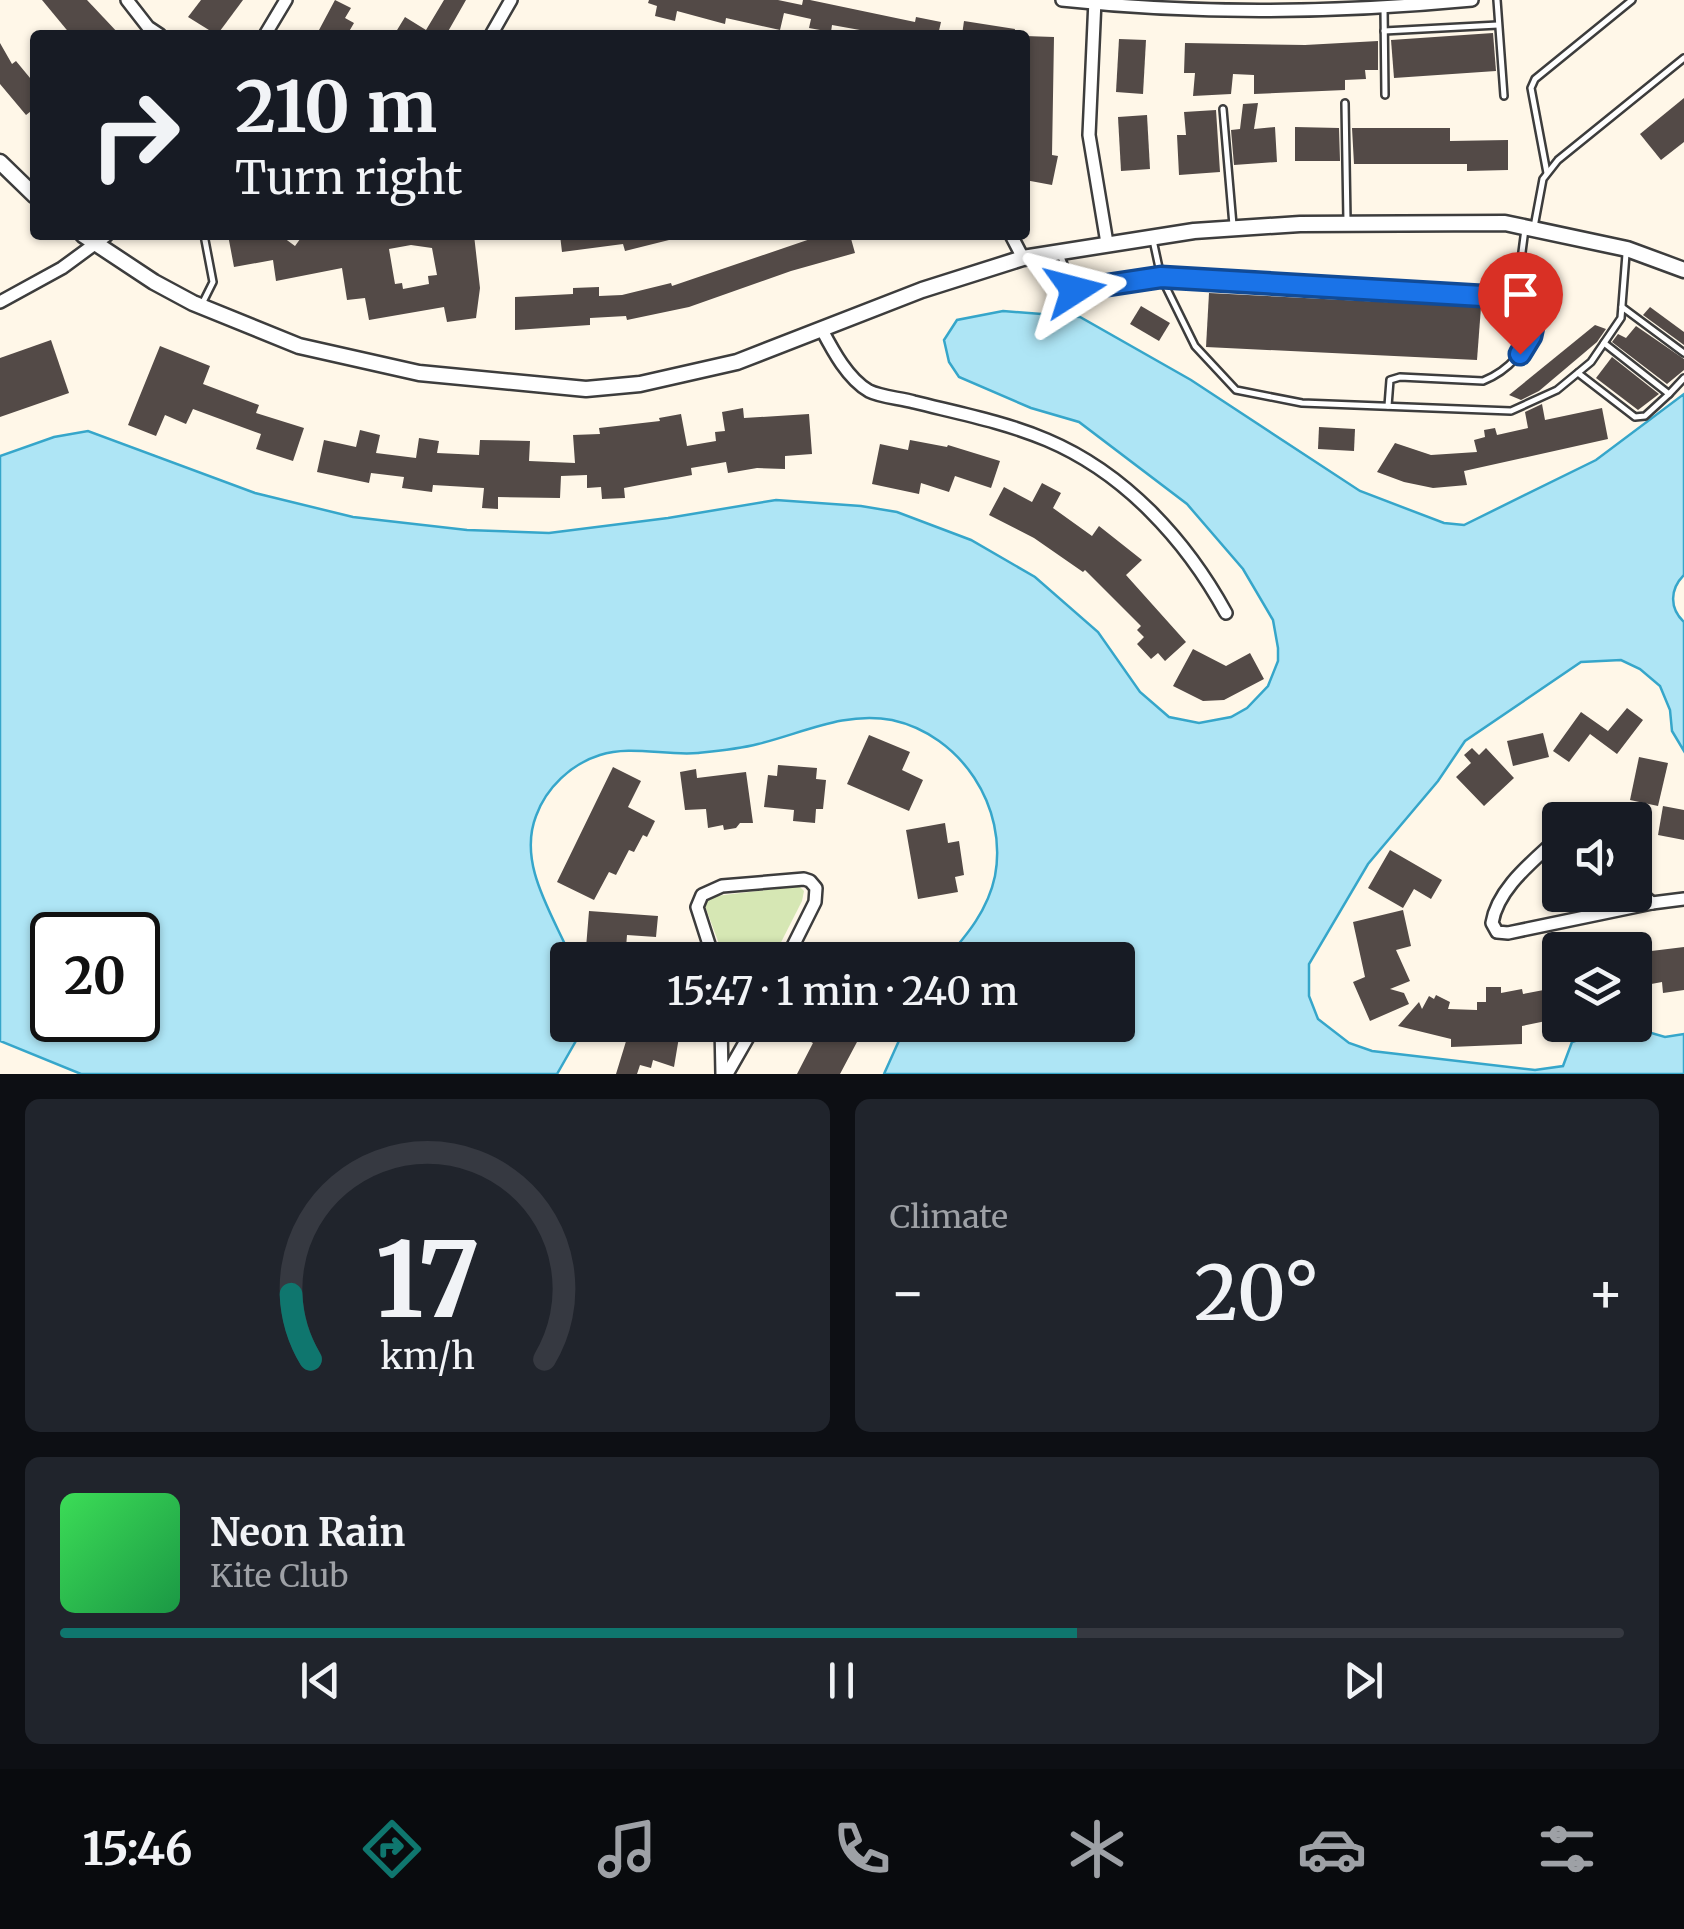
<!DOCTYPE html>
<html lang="en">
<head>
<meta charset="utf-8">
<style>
  body { margin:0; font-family:Merriweather,serif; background:#20242c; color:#f1f3f6; height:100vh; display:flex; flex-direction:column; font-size:38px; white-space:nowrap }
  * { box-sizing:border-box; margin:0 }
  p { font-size:32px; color:#9ea1a6 }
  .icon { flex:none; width:55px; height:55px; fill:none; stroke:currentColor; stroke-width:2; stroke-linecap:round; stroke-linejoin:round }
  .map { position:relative; height:1074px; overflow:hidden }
  .side { display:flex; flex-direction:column; gap:25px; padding:25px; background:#0d0f14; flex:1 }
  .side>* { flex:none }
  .guide { position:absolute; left:30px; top:30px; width:1000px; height:210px; border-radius:10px; box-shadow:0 2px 8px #0004; background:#171b24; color:#f1f3f6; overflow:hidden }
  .controls { position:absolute; left:1542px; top:802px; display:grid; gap:20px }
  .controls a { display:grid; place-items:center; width:110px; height:110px; border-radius:10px; background:#171b24; box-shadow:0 2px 8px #0004; font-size:50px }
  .speed { position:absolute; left:30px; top:912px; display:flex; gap:20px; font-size:50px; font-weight:700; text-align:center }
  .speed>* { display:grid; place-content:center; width:130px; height:130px; border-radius:50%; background:#171b24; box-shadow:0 2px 8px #0004; line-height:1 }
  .speed .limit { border:5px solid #111; border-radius:15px; background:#fff; color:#111 }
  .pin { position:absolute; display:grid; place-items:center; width:85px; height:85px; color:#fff; margin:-102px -42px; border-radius:50% 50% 50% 0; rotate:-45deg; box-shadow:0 0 10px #0007 }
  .pin .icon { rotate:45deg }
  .me { position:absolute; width:110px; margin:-55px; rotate:81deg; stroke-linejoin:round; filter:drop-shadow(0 0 8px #0008) }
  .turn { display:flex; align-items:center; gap:35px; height:210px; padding:0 40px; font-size:45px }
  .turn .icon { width:130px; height:130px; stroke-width:2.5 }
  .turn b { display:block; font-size:70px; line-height:85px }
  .big { font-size:75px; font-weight:600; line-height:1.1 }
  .side .tile { flex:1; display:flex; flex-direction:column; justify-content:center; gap:15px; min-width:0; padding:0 35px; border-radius:15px; background:#20242c }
  .side .dial { align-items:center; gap:0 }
  .dial svg { height:260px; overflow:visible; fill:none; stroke:#363941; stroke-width:7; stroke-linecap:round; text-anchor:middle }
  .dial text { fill:#f1f3f6; stroke:none }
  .song { display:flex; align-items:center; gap:30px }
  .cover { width:120px; height:120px; border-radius:15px; background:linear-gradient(135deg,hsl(130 70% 55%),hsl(140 70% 35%)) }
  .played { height:10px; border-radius:5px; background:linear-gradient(90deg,#0f766e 65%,#363941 65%) }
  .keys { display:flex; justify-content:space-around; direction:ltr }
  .heat { display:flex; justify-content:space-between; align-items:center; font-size:55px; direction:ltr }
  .side .tiles { flex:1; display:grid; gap:25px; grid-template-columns:1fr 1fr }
  .tile:last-child { grid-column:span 2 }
  .trip { position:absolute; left:550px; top:942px; width:585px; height:100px; border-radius:10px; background:#171b24; box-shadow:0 2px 8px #0004; font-weight:600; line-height:100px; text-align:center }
  .dock { display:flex; height:160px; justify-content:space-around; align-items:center; background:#090b0e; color:#9ea1a6 }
  .dock .icon { width:70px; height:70px }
  .dock .on { color:#0f766e }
  .dock b { font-size:45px; color:#f1f3f6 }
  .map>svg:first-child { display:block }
</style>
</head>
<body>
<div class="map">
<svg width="1684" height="1074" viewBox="0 0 1684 1074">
  <rect width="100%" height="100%" fill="#fff7e8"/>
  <polygon fill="#d6e7b4" points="799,886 804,891 802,901 772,960 725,960 705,906 707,900 716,896"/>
  <path fill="#aee5f5" stroke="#36a6ca" stroke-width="2.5" fill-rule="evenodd" d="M1003,311L1080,317L1191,380L1360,491L1444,523L1464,525L1596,460L1684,394V575C1670,589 1669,608 1684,622V751L1672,731L1670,710L1660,686L1640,669L1621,660L1581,662L1465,741L1438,781L1368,864L1309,964V996L1318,1019L1349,1043L1372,1051L1535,1070L1563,1066L1572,1042L1624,1025L1665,1037L1684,1034V1074H884L906,1025H1118V960H945C967,935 988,910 995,876C1008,807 961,735 892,720C845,711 803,733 758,744C739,749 718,751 698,753C666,756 630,745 600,755C571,764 546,788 536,816C517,865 554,916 572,960H568V1025H585L557,1074H81L0,1041V456L54,437L88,431L255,493L353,517L467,530L549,533L668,518L776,500L861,506L897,512L971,540L1035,577L1098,632L1140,692L1169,717L1199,723L1231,717L1247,708L1268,686L1278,661V648L1273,620L1243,569L1187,504L1079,422L1031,408L959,377L949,362L944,340L957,320ZM52,935H138V1020H52Z"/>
  <g fill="#534a47" fill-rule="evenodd">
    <polygon points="42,0 87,0 120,35 71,35"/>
    <polygon points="201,0 243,0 217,35 188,17"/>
    <polygon points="335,0 351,8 345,18 354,23 347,35 328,35 319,30"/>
    <polygon points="444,0 466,0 446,35 394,35 405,17 426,30"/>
    <polygon points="649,0 778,0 802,5 803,0 810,0 915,22 916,17 941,22 938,35 871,35 871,32 832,25 831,32 809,28 811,19 784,13 780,30 726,18 725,24 677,11 675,21 655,16 657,6 648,3"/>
    <polygon points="964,21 1015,29 1014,35 962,35"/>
    <polygon points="1493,33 1496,71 1394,78 1391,40"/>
    <polygon points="1025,36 1054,37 1052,155 1058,156 1052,185 1025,180"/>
    <polygon points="1119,39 1146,40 1143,94 1116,92"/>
    <polygon points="1378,41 1378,70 1365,70 1366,79 1345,80 1345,90 1254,94 1254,75 1233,74 1231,94 1193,96 1195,73 1184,73 1185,43 1305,45"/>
    <polygon points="0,43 12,64 16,61 35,84 35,108 26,115 0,84"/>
    <polygon points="1684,98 1684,142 1661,160 1640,134"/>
    <polygon points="1258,103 1254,129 1275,127 1277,162 1234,165 1231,130 1240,129 1243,104"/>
    <polygon points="1216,110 1220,172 1179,175 1177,135 1186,135 1184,112"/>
    <polygon points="1147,115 1150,169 1121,171 1118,117"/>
    <polygon points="1295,127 1339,128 1340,161 1295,161"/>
    <polygon points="1352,128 1450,128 1450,141 1508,140 1508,170 1467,171 1467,164 1354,164"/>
    <path d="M228,235H280L295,246L303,235H474L480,288L476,318L447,322L444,307L369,320L365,298L347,300L342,268L276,281L273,260L234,267ZM411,245L432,248L437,275L428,276L429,284L403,289L402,283L395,284L389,249Z"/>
    <polygon points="560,235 672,235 673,239 625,251 623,244 562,252"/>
    <polygon points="822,235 850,235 855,253 791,271 689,307 627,320 626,316 590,318 590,325 515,330 515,297 573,294 573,288 599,287 599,296 622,295 671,283 672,286"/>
    <polygon points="1209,293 1481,307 1477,360 1206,347"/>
    <polygon points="1141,306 1170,323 1159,341 1130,324"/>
    <polygon points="1650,307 1684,332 1684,345 1643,315"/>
    <polygon points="1595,325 1606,329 1597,342 1539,391 1521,400 1509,395"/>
    <polygon points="1636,326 1684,359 1684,370 1667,384 1612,342 1618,334 1626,338"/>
    <polygon points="51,340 69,393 0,417 0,358"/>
    <polygon points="160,346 210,366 203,384 259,405 256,413 304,428 293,461 256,449 261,434 193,409 186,424 165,415 156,436 128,425"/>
    <polygon points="1612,357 1659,394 1638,410 1596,378"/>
    <polygon points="1542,404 1545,420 1602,408 1608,439 1464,471 1467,485 1433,488 1404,482 1377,472 1395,443 1431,455 1477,452 1474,440 1485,437 1484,430 1495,428 1497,435 1528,428 1525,412"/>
    <polygon points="743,408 744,418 809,414 812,454 785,456 785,469 757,468 728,473 726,462 691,468 692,475 624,488 625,498 602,499 601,487 587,488 587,475 561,476 560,498 498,497 498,509 482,508 484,488 433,485 432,492 402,488 404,477 371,473 369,483 317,472 324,440 356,447 360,430 380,435 376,453 416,458 419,438 439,441 437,453 479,455 480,440 530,441 529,461 575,463 573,435 600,434 599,428 660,421 659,418 681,414 687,446 716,441 715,432 725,431 722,412"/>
    <polygon points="1319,427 1355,429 1354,451 1318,449"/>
    <polygon points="910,440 947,447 948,445 1000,461 991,488 955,476 949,492 921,483 919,494 872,484 880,444 908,450"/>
    <polygon points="1042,483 1061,493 1053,508 1092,536 1099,526 1142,560 1126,575 1186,642 1165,661 1158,653 1151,659 1137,644 1144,637 1137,630 1141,626 1085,570 1083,572 1034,538 989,515 1004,487 1032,502"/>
    <polygon points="1193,649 1226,666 1250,653 1264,679 1224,700 1203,701 1173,686"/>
    <polygon points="1627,708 1643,720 1617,754 1590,734 1569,762 1553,751 1581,712 1608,731"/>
    <polygon points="1543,733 1549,757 1513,766 1507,741"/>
    <polygon points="869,735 910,752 902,770 923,780 909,811 847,784"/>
    <polygon points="1472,748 1479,755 1486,748 1514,778 1484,806 1456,777 1471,763 1464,755"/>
    <polygon points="1639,757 1668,763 1658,806 1630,800"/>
    <polygon points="778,765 817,768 816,779 826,780 823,809 816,809 815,823 793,821 794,810 764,807 768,775 777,776"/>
    <polygon points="613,767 641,781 628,807 655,821 647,837 643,835 634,852 629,850 616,875 609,872 594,900 557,882"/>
    <polygon points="696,769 697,778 746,772 753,823 740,823 736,828 724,830 723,825 708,828 706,809 685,810 680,772"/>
    <polygon points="1663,806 1684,810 1684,840 1658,835"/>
    <polygon points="945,823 948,843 959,841 964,875 955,877 958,892 918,899 906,830"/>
    <polygon points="1390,850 1442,880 1431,899 1414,889 1403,908 1368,888"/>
    <polygon points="1403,910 1411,946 1396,950 1410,981 1390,989 1404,993 1409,1004 1370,1021 1353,982 1365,977 1353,922"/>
    <polygon points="589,911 658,916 656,937 627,935 625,960 585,960"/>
    <polygon points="1684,947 1684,990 1663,993 1662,982 1635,987 1635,953"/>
    <polygon points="1560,968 1560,1015 1545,1016 1546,1021 1522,1026 1522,1044 1451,1047 1451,1039 1398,1026 1419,1002 1422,1009 1429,996 1434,999 1436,995 1450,1002 1448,1009 1477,1010 1477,1002 1486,1002 1486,987 1501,987 1501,993 1522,989 1523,994 1549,989 1545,971"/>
    <polygon points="631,1025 681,1025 674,1067 653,1060 651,1068 640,1065 637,1074 616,1074"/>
    <polygon points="800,1025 866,1025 840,1074 797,1074 813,1043 796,1034"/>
  </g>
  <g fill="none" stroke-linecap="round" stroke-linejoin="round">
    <defs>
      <g id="service">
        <polyline points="1497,0 1504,96"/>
        <polyline points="1384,8 1385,95"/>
        <polyline points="1384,31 1498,25"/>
        <polyline points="1345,103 1347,221"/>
        <polyline points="1223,109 1233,225"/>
        <polyline points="1547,173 1531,88 1535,79 1632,0"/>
        <polyline points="1534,227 1543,179 1558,160 1684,58"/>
        <polyline points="1153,240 1161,277 1195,346 1236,390 1302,403 1511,411 1557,390 1591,362 1621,318 1626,254"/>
        <polyline points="1061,257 1075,291 1161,277 1516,298 1525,229"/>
        <polyline points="202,304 213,282 204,235"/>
        <polyline points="1622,307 1684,353"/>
        <polyline points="1604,343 1669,394 1684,378"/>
        <polyline points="1578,373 1635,417 1645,416 1669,394"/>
        <path d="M1388,406L1390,380L1400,377L1483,381C1508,371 1529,349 1534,322L1516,298"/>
      </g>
      <g id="minor">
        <polyline points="127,0 148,27 160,35"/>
        <path d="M1062,0C1199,15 1336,13 1472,0"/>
        <polyline points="1095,0 1089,135 1107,243"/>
        <polyline points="265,35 286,0"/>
        <polyline points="491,35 511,0"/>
        <polyline points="1011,235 1023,258"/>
        <polyline points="0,302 62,268 107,235"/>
        <path d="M822,330C833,351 848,379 869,391C881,397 900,398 914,402C958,413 1005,422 1047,440C1125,473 1186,540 1226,613"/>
        <path d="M1560,836C1535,860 1498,887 1492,923L1497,932L1508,933L1652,903L1635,888"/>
        <polyline points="1652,903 1684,899"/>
        <polyline points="714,960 697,907 702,895 722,886 804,879 810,881 816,888 815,902 786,960"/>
        <polyline points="721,1025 722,1074"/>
        <polyline points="727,1074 755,1025"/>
      </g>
      <g id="tertiary">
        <polyline points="0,162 35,196"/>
        <polyline points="83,235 154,282 193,303 299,346 419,373 586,389 640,384 737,362 922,290 1023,258 1194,231 1300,224 1505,223 1627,249 1684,270"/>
      </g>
    </defs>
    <use href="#service" stroke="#3d3d3d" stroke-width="10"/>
    <use href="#minor" stroke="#3d3d3d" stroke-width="16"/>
    <use href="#tertiary" stroke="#3d3d3d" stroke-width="19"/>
    <use href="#service" stroke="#fff" stroke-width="5"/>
    <use href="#minor" stroke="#fff" stroke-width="11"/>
    <use href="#tertiary" stroke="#fff" stroke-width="14"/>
  </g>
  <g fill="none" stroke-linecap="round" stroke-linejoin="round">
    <defs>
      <polyline id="route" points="1075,290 1161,277 1516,298 1534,322 1531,336 1520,354"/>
    </defs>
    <use href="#route" stroke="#114b97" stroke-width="25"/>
    <use href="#route" stroke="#1a73e8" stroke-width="18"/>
  </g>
</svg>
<div class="controls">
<a><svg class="icon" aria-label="sound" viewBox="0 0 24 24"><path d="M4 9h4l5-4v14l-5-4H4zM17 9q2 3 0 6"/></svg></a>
<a><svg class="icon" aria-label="layers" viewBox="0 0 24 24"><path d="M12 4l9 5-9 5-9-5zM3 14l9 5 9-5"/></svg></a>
</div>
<div class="speed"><div class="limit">20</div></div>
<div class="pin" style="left:1520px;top:354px;background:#d93025"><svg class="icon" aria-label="arrive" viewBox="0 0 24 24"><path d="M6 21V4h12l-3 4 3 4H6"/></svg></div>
<svg class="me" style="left:1075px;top:290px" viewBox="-20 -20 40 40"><path d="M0-17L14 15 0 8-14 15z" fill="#1a73e8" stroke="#fff" stroke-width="4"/></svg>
<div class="trip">15:47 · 1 min · 240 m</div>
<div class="guide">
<div class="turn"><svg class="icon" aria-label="right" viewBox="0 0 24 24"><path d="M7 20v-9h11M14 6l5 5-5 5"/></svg><div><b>210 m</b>Turn right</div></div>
</div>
</div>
<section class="side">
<div class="tiles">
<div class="tile dial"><svg viewBox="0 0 100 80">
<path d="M14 69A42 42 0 1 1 86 69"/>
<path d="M14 69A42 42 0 0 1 8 49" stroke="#0f766e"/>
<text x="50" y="56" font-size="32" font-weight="700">17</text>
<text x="50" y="72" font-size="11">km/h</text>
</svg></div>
<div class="tile"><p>Climate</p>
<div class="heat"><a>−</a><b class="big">20°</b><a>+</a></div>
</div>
<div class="tile">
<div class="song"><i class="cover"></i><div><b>Neon Rain</b><p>Kite Club</p></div></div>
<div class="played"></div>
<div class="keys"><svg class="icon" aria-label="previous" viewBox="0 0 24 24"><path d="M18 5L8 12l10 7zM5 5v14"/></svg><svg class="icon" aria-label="pause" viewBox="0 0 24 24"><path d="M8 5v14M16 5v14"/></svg><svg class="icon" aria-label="next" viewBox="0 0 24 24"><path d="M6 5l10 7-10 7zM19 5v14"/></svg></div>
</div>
</div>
</section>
<nav class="dock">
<b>15:46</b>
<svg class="icon on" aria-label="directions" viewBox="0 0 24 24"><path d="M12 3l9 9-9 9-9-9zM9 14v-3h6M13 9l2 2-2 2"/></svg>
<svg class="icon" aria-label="music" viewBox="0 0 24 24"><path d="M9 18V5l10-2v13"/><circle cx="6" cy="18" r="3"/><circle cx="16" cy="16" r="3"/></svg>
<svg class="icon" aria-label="phone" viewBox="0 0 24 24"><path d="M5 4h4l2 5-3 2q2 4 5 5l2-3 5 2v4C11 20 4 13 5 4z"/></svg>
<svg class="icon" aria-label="climate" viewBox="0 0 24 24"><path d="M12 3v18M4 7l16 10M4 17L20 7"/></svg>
<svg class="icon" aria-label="car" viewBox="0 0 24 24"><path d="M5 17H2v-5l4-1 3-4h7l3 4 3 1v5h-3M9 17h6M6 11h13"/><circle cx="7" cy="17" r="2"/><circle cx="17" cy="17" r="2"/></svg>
<svg class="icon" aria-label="filters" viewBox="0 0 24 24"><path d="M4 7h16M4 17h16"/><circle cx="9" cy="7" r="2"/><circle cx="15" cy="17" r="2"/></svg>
</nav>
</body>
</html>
